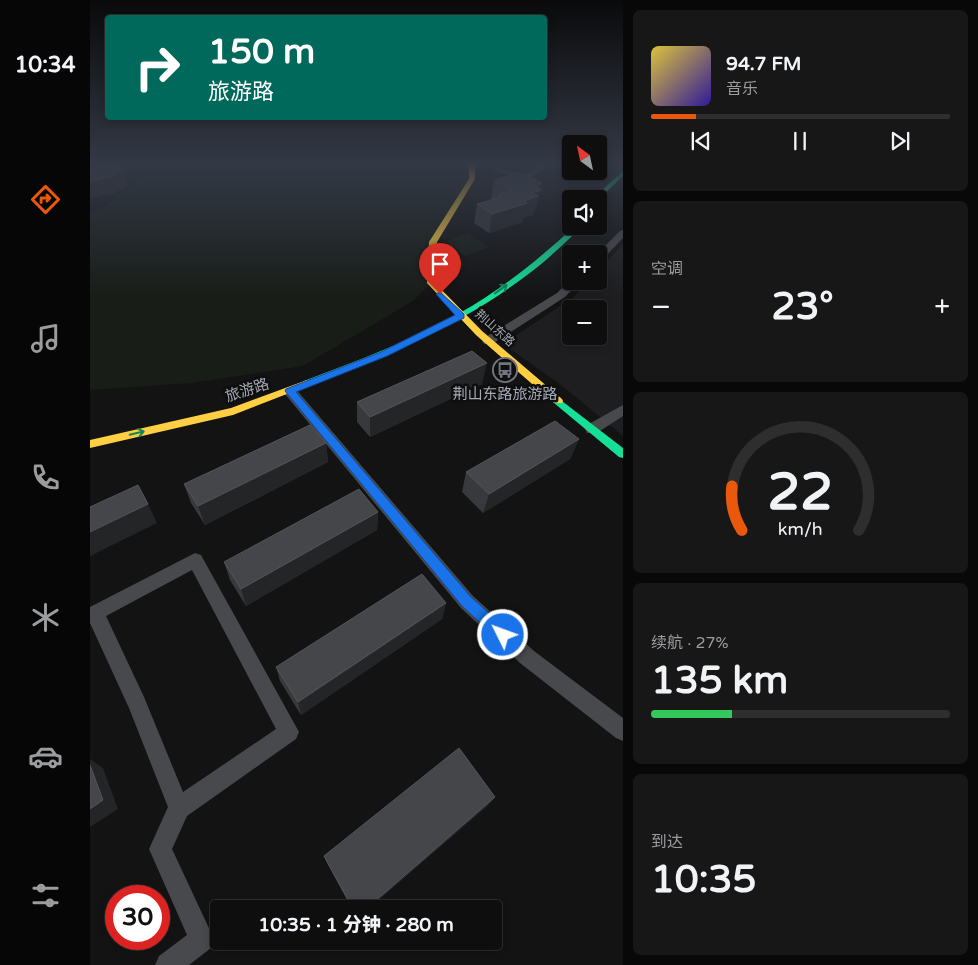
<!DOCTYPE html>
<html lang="zh">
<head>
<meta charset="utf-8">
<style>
  body { margin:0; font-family:"Varela Round","Noto Sans SC",sans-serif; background:#171718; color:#f1f3f6; height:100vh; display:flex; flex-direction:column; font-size:19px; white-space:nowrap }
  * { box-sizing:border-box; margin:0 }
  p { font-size:16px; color:#9b9c9e }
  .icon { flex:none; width:28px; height:28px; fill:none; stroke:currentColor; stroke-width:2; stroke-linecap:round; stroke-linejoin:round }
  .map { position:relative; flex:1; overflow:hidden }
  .drawer { display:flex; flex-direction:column; gap:10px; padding:10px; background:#080808; width:355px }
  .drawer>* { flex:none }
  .banner { position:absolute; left:15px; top:15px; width:442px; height:105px; border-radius:5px; box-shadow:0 2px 8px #0003,0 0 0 1px #2e2e2f; background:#00695c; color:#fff; overflow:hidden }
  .needle { width:32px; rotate:327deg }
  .fabs { position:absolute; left:472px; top:135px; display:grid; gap:10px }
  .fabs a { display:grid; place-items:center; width:45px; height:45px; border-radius:5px; background:#0e0e0f; box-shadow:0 2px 8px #0003,0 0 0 1px #2e2e2f; font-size:25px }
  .speed { position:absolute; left:15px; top:885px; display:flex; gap:10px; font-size:25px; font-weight:700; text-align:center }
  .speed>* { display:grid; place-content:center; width:65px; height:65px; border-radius:50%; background:#0e0e0f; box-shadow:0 2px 8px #0003,0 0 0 1px #2e2e2f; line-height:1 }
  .speed .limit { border:8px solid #d22; background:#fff; color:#111 }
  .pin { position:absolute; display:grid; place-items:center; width:42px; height:42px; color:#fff; margin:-51px -21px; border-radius:50% 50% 50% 0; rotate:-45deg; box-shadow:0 0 5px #0007 }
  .pin .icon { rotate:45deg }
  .me { position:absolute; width:55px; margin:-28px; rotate:312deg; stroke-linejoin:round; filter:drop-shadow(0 0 4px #0008) }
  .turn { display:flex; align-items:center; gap:18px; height:105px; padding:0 20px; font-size:22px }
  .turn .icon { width:65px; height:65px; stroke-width:2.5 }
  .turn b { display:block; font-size:35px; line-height:42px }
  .big { font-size:38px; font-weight:800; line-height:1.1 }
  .drawer .widget { flex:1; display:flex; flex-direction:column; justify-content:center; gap:8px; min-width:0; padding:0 18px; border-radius:8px; background:#171718 }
  .drawer .dial { align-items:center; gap:0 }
  .dial svg { height:130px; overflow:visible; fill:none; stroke:#2e2e2f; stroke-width:7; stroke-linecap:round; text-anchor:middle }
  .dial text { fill:#f1f3f6; stroke:none }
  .song { display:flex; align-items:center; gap:15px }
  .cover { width:60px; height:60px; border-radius:8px; background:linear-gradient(135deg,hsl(50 70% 55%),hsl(250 70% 35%)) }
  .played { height:5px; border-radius:2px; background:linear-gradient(90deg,#ea580c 15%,#2e2e2f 15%) }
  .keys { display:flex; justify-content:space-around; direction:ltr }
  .heat { display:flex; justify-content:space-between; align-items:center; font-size:28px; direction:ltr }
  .charge { height:8px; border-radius:4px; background:linear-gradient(90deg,#34c759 27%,#2e2e2f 0) }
  .trip { position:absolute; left:120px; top:900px; width:292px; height:50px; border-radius:5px; background:#0e0e0f; box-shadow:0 2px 8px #0003,0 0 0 1px #2e2e2f; font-weight:800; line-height:50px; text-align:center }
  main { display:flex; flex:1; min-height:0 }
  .tab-bar { display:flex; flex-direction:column; width:90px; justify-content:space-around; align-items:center; background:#060606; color:#9b9c9e }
  .tab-bar .icon { width:35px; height:35px }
  .tab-bar .current { color:#ea580c }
  .tab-bar b { font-size:22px; color:#f1f3f6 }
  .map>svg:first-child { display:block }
</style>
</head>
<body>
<main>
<nav class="tab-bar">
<b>10:34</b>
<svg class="icon current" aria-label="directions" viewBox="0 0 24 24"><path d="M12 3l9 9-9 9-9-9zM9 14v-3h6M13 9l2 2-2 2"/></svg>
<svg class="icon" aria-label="music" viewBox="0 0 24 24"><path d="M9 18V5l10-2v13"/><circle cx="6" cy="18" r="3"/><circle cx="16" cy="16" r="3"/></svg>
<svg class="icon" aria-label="phone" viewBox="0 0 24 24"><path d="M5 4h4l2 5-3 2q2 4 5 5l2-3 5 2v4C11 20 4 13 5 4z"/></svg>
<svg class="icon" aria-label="climate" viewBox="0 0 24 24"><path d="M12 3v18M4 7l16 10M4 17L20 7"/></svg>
<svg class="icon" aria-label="car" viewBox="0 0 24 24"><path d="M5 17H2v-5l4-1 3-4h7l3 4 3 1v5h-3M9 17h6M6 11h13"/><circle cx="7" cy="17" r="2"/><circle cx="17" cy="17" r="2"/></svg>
<svg class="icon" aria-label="filters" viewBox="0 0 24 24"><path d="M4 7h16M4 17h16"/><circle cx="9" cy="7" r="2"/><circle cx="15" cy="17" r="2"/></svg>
</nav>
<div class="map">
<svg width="533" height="965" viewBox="0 0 533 965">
  <rect width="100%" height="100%" fill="#131314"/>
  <path fill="#1e1e20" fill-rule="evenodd" d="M533,244V436L471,385L413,344L485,296L499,281H509V270ZM481,309H509V336H481Z"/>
  <g fill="#181d18">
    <polygon points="54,163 382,163 382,179 343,242 341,283 323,301 213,366 101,383 0,390 0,212 10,209 50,180"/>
    <polygon points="378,233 399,247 375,256 354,242"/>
  </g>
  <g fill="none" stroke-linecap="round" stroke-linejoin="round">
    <g fill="#48494c" fill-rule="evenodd">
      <polygon points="454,163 464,163 436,180 401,170 405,168 435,174"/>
      <polygon points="533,230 533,238 513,259 509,260 509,254 507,254 530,231"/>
      <polygon points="481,279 481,281 490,281 475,297 402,344 394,344 392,341 394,338 467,293"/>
      <polygon points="200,387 205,388 383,596 444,651 533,718 533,741 526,738 430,663 371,608 195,394 193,391 195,388"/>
      <polygon points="533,405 533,416 507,433 497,433 495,429 497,425"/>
      <path d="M105,553L111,555L209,732L206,739L97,816L82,849L124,939L121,948L99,965H65L69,956L97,935L59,849L78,807L39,708L0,623V607ZM102,570L186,729L93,792L54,697L16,616Z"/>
    </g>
    <g fill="#16e098" fill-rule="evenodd">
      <polygon points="533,171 533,176 509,199 502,199"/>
      <path d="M485,226H492C481,238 468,249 456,260C384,320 306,352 220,385H214L212,383L214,381C266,361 319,342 368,314C411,290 449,259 485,226Z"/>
      <polygon points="468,398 533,448 533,458 529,457 464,403 463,401"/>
    </g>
    <g fill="#ffcf43" fill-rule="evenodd">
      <polygon points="379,163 385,163 385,179 347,242 345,283 392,331 472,399 473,401 472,403 464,403 386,335 337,283 339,242 379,179"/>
      <polygon points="217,380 222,383 220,385 143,415 0,448 0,440 141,408"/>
    </g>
  </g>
  <g fill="#38393d">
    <polygon points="404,180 452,183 446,208 445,209 443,215 433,218 433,222 399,233 384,223 387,204 402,200 401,199"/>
    <polygon points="392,384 280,437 267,422 267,402"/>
    <polygon points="489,439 480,459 393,513 372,492 376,472"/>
    <polygon points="236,443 238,462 115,525 101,503 94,484"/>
    <polygon points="288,512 287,530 156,606 140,580 134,562"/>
    <polygon points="356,603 352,619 211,715 190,681 186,667"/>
    <polygon points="405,797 397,806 278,909 262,909 236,861 234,856"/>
  </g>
  <g fill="#242527">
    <polygon points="33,170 38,186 24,193 0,199 0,182"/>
    <polygon points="452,183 446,208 445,209 443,215 433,218 433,222 399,233 402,214 434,201 444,186"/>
    <polygon points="397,363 392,384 280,437 280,417"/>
    <polygon points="489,439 480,459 393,513 399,494"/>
    <polygon points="236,443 238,462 115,525 108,506"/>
    <polygon points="58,504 67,523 0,556 0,532"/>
    <polygon points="288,512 287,530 156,606 151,589"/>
    <polygon points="356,603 352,619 211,715 208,702"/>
    <polygon points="0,759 13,768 28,809 0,827"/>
    <polygon points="405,797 397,806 278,909 276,909"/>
  </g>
  <g fill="#44464a" stroke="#53555b">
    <polygon points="0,163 25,163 33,170 19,177 0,182"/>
    <polygon points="431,172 452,183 444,186 451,190 442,193 448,196 434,201 437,203 402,214 387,204 411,197 407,195 422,190 404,180"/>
    <polygon points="382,351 397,363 280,417 267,402"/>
    <polygon points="465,421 489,439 399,494 376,472"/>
    <polygon points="220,425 236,443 108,506 94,484"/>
    <polygon points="48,485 58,504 0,532 0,507"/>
    <polygon points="269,489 288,512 151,589 134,562"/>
    <polygon points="332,574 356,603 208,702 186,667"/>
    <polygon points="369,748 405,797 276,909 263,909 234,856"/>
    <polygon points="0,765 13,800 0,809"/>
  </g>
  <defs><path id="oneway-shaft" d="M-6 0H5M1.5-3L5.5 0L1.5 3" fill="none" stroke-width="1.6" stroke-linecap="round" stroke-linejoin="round" transform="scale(1.25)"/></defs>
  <g stroke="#12825a">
    <use href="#oneway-shaft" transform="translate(411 289) rotate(-36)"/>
    <use href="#oneway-shaft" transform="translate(47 433) rotate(-13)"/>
  </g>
  <linearGradient id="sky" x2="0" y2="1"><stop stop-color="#0a0a0b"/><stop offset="0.55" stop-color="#333945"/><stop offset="1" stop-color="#333945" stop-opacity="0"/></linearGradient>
  <rect width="533" height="298" fill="url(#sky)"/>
  <polygon fill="#1a73e8" stroke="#114b97" points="350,292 374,314 374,318 297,356 206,392 381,597 418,630 420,635 418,639 413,641 408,639 372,606 195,391 196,389 291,352 365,315 346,294"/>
  <defs>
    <symbol id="bus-ring" viewBox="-11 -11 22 22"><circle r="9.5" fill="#0e0e0f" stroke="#71757d" stroke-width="1.5"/><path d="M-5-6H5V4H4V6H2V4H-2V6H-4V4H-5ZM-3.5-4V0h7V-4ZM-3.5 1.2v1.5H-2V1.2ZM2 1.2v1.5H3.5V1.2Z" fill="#71757d"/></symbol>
  </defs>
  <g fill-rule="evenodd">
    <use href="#bus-ring" x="401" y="356" width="28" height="28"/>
  </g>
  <g text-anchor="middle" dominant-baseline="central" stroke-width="5" stroke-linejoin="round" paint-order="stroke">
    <g font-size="12" fill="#a4aab5" stroke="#0e0e0f">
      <text transform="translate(405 328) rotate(42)">荆山东路</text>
    </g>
    <g font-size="15" fill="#a4aab5" stroke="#0e0e0f">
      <text transform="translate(157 390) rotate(-18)">旅游路</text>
    </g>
    <g font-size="15" fill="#a4aab5" stroke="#0e0e0f">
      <text x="415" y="394">荆山东路旅游路</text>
    </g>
  </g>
</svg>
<div class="fabs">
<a><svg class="needle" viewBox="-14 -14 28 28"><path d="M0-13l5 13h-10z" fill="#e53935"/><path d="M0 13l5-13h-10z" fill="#9b9c9e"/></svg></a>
<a><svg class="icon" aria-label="sound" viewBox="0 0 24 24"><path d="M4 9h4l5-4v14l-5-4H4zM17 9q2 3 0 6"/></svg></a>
<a>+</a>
<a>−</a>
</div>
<div class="speed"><div class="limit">30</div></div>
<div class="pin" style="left:350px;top:294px;background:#d93025"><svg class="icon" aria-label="arrive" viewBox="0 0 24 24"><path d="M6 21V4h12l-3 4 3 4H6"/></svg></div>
<svg class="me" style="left:413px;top:635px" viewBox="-20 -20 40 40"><circle r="17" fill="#1a73e8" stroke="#fff" stroke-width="3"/><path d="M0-11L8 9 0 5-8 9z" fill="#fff"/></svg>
<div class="trip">10:35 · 1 分钟 · 280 m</div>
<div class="banner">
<div class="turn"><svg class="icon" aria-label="right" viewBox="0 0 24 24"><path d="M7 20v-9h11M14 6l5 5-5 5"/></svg><div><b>150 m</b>旅游路</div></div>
</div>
</div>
<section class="drawer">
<div class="widget">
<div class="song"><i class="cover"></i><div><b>94.7 FM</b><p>音乐</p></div></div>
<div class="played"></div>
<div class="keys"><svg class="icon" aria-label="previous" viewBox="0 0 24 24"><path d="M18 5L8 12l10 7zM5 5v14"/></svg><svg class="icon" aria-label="pause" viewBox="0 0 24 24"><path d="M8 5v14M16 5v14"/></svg><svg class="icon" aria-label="next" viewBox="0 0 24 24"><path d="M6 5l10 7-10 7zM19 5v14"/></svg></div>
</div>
<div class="widget"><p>空调</p>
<div class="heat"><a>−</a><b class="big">23°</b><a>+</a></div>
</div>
<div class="widget dial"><svg viewBox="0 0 100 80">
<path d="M14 69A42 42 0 1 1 86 69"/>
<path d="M14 69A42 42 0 0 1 8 42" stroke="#ea580c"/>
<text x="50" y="56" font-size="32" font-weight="700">22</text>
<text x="50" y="72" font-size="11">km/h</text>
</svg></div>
<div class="widget"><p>续航 · 27%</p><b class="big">135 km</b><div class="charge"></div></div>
<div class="widget"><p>到达</p><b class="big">10:35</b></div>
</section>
</main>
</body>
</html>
